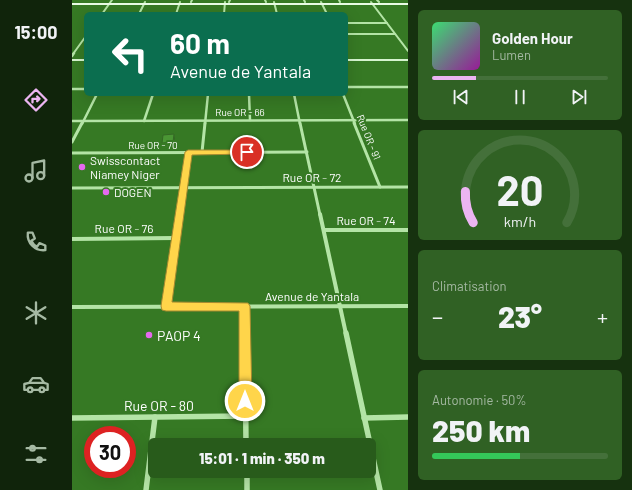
<!DOCTYPE html>
<html lang="fr">
<head>
<meta charset="utf-8">
<style>
  body { margin:0; font-family:Barlow,sans-serif; background:#306124; color:#f1f3f6; height:100vh; display:flex; flex-direction:column; font-size:15px; white-space:nowrap }
  * { box-sizing:border-box; margin:0 }
  p { font-size:13px; color:#a5b9a3 }
  .icon { flex:none; width:22px; height:22px; fill:none; stroke:currentColor; stroke-width:2; stroke-linecap:round; stroke-linejoin:round }
  .map { position:relative; flex:1; overflow:hidden }
  .side { display:flex; flex-direction:column; gap:10px; padding:10px; background:#16320f; width:224px }
  .side>* { flex:none }
  .banner { position:absolute; left:12px; top:12px; width:264px; height:84px; border-radius:6px; box-shadow:0 4px 16px #0002; background:#0b6e4f; color:#fff; overflow:hidden }
  .speed { position:absolute; left:12px; top:426px; display:flex; gap:8px; font-size:20px; font-weight:700; text-align:center }
  .speed>* { display:grid; place-content:center; width:52px; height:52px; border-radius:50%; background:#285b1b; box-shadow:0 4px 16px #0002; line-height:1 }
  .speed .limit { border:6px solid #d22; background:#fff; color:#111 }
  .pin { position:absolute; display:grid; place-items:center; width:34px; height:34px; color:#fff; margin:-17px; border:2px solid #fff; border-radius:50%; box-shadow:0 1px 4px #0007 }
  .me { position:absolute; width:44px; margin:-22px; rotate:0deg; stroke-linejoin:round; filter:drop-shadow(0 0 3px #0008) }
  .turn { display:flex; align-items:center; gap:14px; height:84px; padding:0 20px; font-size:18px }
  .turn .icon { width:52px; height:52px; stroke-width:2.5 }
  .turn b { display:block; font-size:28px; line-height:34px }
  .big { font-size:30px; font-weight:800; line-height:1.1 }
  .side .tile { flex:1; display:flex; flex-direction:column; justify-content:center; gap:6px; min-width:0; padding:0 14px; border-radius:6px; background:#306124 }
  .side .dial { align-items:center; gap:0 }
  .dial svg { height:104px; overflow:visible; fill:none; stroke:#44703a; stroke-width:7; stroke-linecap:round; text-anchor:middle }
  .dial text { fill:#f1f3f6; stroke:none }
  .song { display:flex; align-items:center; gap:12px }
  .cover { width:48px; height:48px; border-radius:6px; background:linear-gradient(135deg,hsl(140 70% 55%),hsl(300 70% 35%)) }
  .played { height:4px; border-radius:2px; background:linear-gradient(90deg,#ecb5f2 25%,#44703a 25%) }
  .keys { display:flex; justify-content:space-around; direction:ltr }
  .heat { display:flex; justify-content:space-between; align-items:center; font-size:22px; direction:ltr }
  .charge { height:6px; border-radius:3px; background:linear-gradient(90deg,#34c759 50%,#44703a 0) }
  .trip { position:absolute; left:76px; top:438px; width:228px; height:40px; border-radius:6px; background:#285b1b; box-shadow:0 4px 16px #0002; font-weight:800; line-height:40px; text-align:center }
  main { display:flex; flex:1; min-height:0 }
  .dock { display:flex; flex-direction:column; width:72px; justify-content:space-around; align-items:center; background:#10240b; color:#a5b9a3 }
  .dock .icon { width:28px; height:28px }
  .dock .selected { color:#ecb5f2 }
  .dock b { font-size:18px; color:#f1f3f6 }
  .map>svg:first-child { display:block }
</style>
</head>
<body>
<main>
<nav class="dock">
<b>15:00</b>
<svg class="icon selected" aria-label="directions" viewBox="0 0 24 24"><path d="M12 3l9 9-9 9-9-9zM9 14v-3h6M13 9l2 2-2 2"/></svg>
<svg class="icon" aria-label="music" viewBox="0 0 24 24"><path d="M9 18V5l10-2v13"/><circle cx="6" cy="18" r="3"/><circle cx="16" cy="16" r="3"/></svg>
<svg class="icon" aria-label="phone" viewBox="0 0 24 24"><path d="M5 4h4l2 5-3 2q2 4 5 5l2-3 5 2v4C11 20 4 13 5 4z"/></svg>
<svg class="icon" aria-label="climate" viewBox="0 0 24 24"><path d="M12 3v18M4 7l16 10M4 17L20 7"/></svg>
<svg class="icon" aria-label="car" viewBox="0 0 24 24"><path d="M5 17H2v-5l4-1 3-4h7l3 4 3 1v5h-3M9 17h6M6 11h13"/><circle cx="7" cy="17" r="2"/><circle cx="17" cy="17" r="2"/></svg>
<svg class="icon" aria-label="filters" viewBox="0 0 24 24"><path d="M4 7h16M4 17h16"/><circle cx="9" cy="7" r="2"/><circle cx="15" cy="17" r="2"/></svg>
</nav>
<div class="map">
<svg width="336" height="490" viewBox="0 0 336 490">
  <rect width="100%" height="100%" fill="#367924"/>
  <g fill="none" stroke-linecap="round" stroke-linejoin="round">
    <g stroke="#b4e4a6" stroke-width="2">
      <polyline points="193,0 194,2"/>
      <polyline points="232,0 233,2"/>
      <polyline points="267,0 268,2"/>
      <polyline points="305,0 307,2"/>
      <polyline points="119,2 120,0"/>
      <polyline points="157,2 158,0"/>
      <polyline points="202,2 205,14"/>
      <polyline points="249,2 255,14"/>
      <polyline points="299,2 336,51"/>
      <polyline points="30,14 40,0"/>
      <polyline points="67,14 73,2"/>
      <polyline points="104,14 108,2"/>
      <polyline points="152,14 153,2"/>
      <polyline points="274,23 315,23"/>
      <polyline points="274,34 323,34"/>
      <polyline points="1,54 14,36"/>
    </g>
    <g stroke="#b4e4a6" stroke-width="2.5">
      <polyline points="0,56 2,53"/>
      <polyline points="274,87 336,87"/>
      <polyline points="0,89 14,89"/>
      <polyline points="177,94 178,120"/>
      <polyline points="222,94 228,124"/>
      <polyline points="271,94 283,124"/>
      <polyline points="0,121 336,120"/>
      <polyline points="72,121 81,94"/>
      <polyline points="10,124 25,94"/>
      <polyline points="133,124 136,94"/>
    </g>
    <g stroke="#b4e4a6" stroke-width="3">
      <polyline points="228,123 248,215"/>
      <polyline points="282,123 308,187"/>
      <polyline points="0,142 10,123"/>
      <polyline points="130,152 133,123"/>
      <polyline points="0,153 235,152"/>
      <polyline points="0,188 336,187"/>
      <polyline points="107,215 116,152"/>
    </g>
    <g stroke="#b4e4a6" stroke-width="4">
      <polyline points="248,214 274,334"/>
      <polyline points="252,230 336,230"/>
      <polyline points="0,239 104,238"/>
      <polyline points="173,306 173,334"/>
      <polyline points="0,307 336,306"/>
      <polyline points="94,307 107,214"/>
    </g>
    <g stroke="#b4e4a6" stroke-width="5.5">
      <polyline points="173,333 174,445"/>
      <polyline points="274,333 308,490"/>
      <polyline points="0,418 173,416"/>
      <polyline points="292,418 336,417"/>
      <polyline points="175,471 175,490"/>
      <polyline points="74,490 83,417"/>
    </g>
    <g fill="#d6f4cf" fill-rule="evenodd">
      <rect x="0" y="59" width="14" height="2"/>
      <rect x="274" y="59" width="62" height="2"/>
    </g>
    <rect fill="#e9fce5" fill-rule="evenodd" x="0" y="3" width="336" height="2"/>
  </g>
  <polygon fill="#40812d" points="102,134 103,138 102,147 90,148 90,143"/>
  <polygon fill="#346924" points="102,134 103,138 102,147 101,142"/>
  <polygon fill="#4a9634" stroke="#346924" points="102,134 101,142 90,143 91,135"/>
  <polygon fill="#ffd54a" stroke="#a68a30" points="175,150 179,152 178,154 120,155 100,302 176,303 178,306 180,401 178,405 173,407 169,405 167,401 167,311 94,311 90,310 89,306 113,152 116,150"/>
  <g fill="#e569ee" stroke="#367924" stroke-width="1.5">
    <circle cx="10" cy="167" r="4"/>
    <circle cx="34" cy="192" r="4"/>
    <circle cx="77" cy="335" r="4"/>
  </g>
  <g text-anchor="middle" dominant-baseline="central" stroke-width="4" stroke-linejoin="round" paint-order="stroke">
    <g font-size="10" fill="#fff" stroke="#367924">
      <text x="168" y="112">Rue OR - 66</text>
      <text transform="translate(297 137) rotate(68)">Rue OR - 91</text>
      <text x="81" y="145">Rue OR - 70</text>
    </g>
    <g font-size="12" fill="#fff" stroke="#367924" text-anchor="start">
      <text x="18" y="160">Swisscontact<tspan x="18" dy="14">Niamey Niger</tspan></text>
      <text x="42" y="192">DOGEN</text>
    </g>
    <g font-size="12" fill="#fff" stroke="#367924">
      <text x="240" y="177">Rue OR - 72</text>
      <text x="294" y="220">Rue OR - 74</text>
      <text x="52" y="228">Rue OR - 76</text>
      <text x="240" y="296">Avenue de Yantala</text>
    </g>
    <g font-size="14" fill="#fff" stroke="#367924" text-anchor="start">
      <text x="85" y="335">PAOP 4</text>
    </g>
    <g font-size="14" fill="#fff" stroke="#367924">
      <text x="87" y="405">Rue OR - 80</text>
    </g>
  </g>
</svg>
<div class="speed"><div class="limit">30</div></div>
<div class="pin" style="left:175px;top:152px;background:#d93025"><svg class="icon" aria-label="arrive" viewBox="0 0 24 24"><path d="M6 21V4h12l-3 4 3 4H6"/></svg></div>
<svg class="me" style="left:173px;top:401px" viewBox="-20 -20 40 40"><circle r="17" fill="#ffd54a" stroke="#fff" stroke-width="3"/><path d="M0-11L8 9 0 5-8 9z" fill="#fff"/></svg>
<div class="trip">15:01 · 1 min · 350 m</div>
<div class="banner">
<div class="turn"><svg class="icon" aria-label="left" viewBox="0 0 24 24"><path d="M17 20v-9H6M10 6l-5 5 5 5"/></svg><div><b>60 m</b>Avenue de Yantala</div></div>
</div>
</div>
<section class="side">
<div class="tile">
<div class="song"><i class="cover"></i><div><b>Golden Hour</b><p>Lumen</p></div></div>
<div class="played"></div>
<div class="keys"><svg class="icon" aria-label="previous" viewBox="0 0 24 24"><path d="M18 5L8 12l10 7zM5 5v14"/></svg><svg class="icon" aria-label="pause" viewBox="0 0 24 24"><path d="M8 5v14M16 5v14"/></svg><svg class="icon" aria-label="next" viewBox="0 0 24 24"><path d="M6 5l10 7-10 7zM19 5v14"/></svg></div>
</div>
<div class="tile dial"><svg viewBox="0 0 100 80">
<path d="M14 69A42 42 0 1 1 86 69"/>
<path d="M14 69A42 42 0 0 1 8 45" stroke="#ecb5f2"/>
<text x="50" y="56" font-size="32" font-weight="700">20</text>
<text x="50" y="72" font-size="11">km/h</text>
</svg></div>
<div class="tile"><p>Climatisation</p>
<div class="heat"><a>−</a><b class="big">23°</b><a>+</a></div>
</div>
<div class="tile"><p>Autonomie · 50%</p><b class="big">250 km</b><div class="charge"></div></div>
</section>
</main>
</body>
</html>
